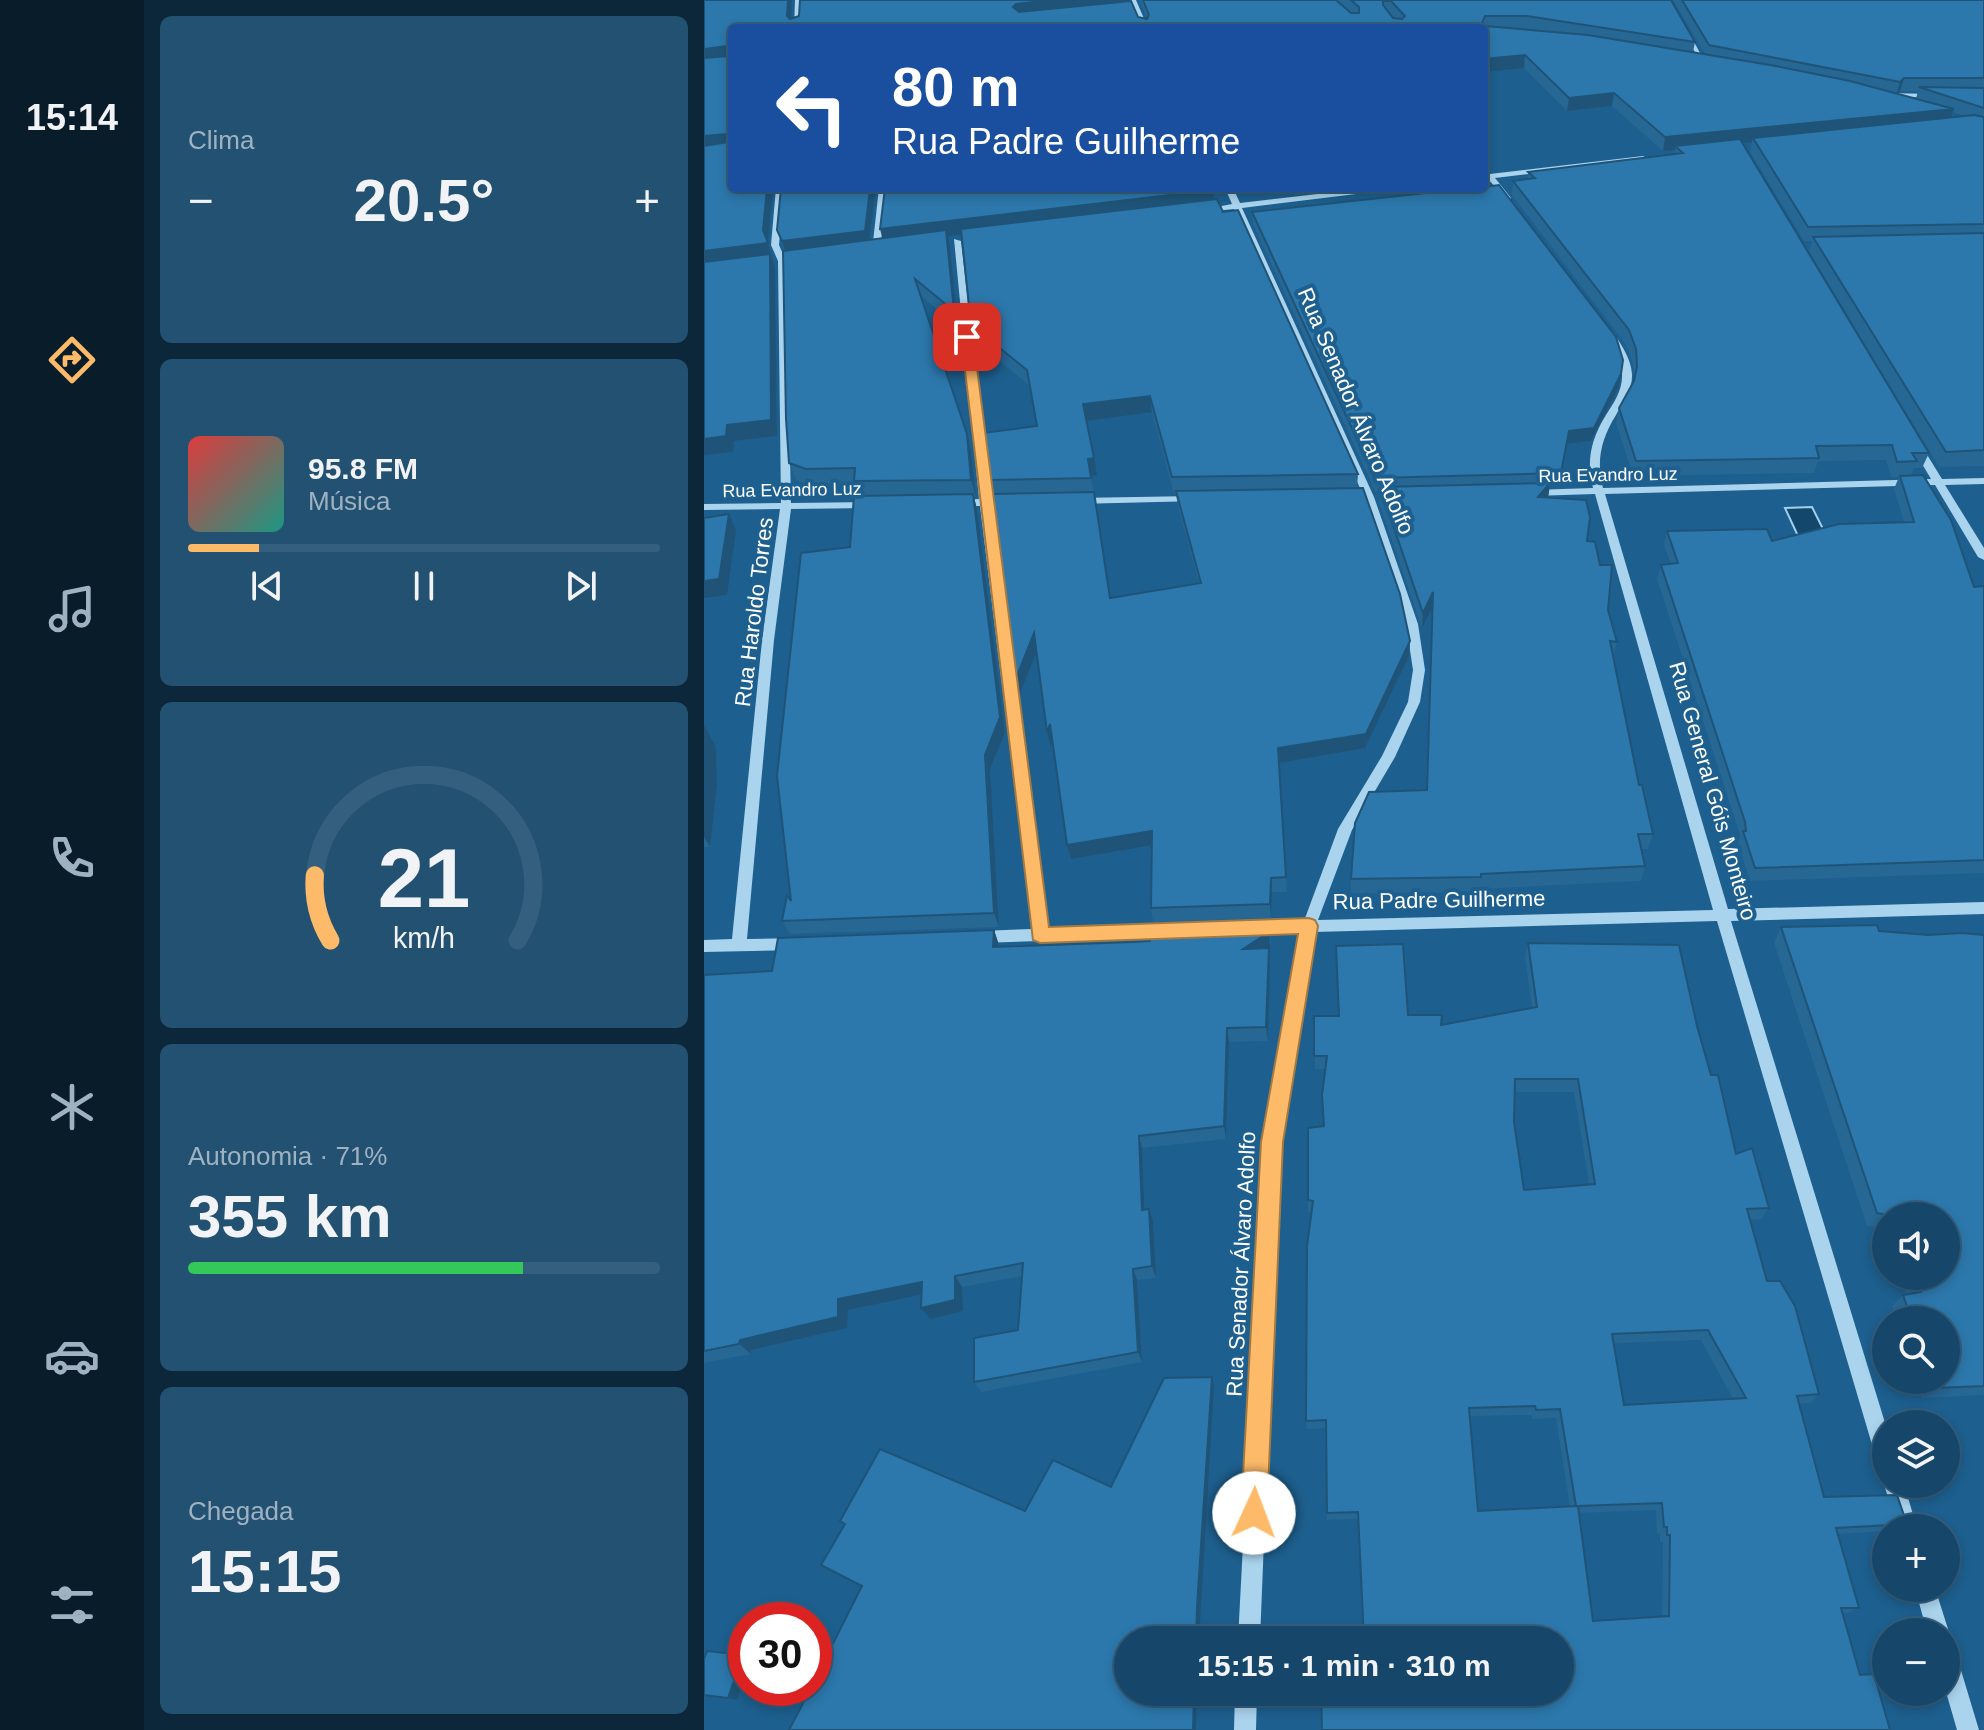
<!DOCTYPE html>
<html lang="pt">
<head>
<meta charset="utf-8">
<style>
  body { margin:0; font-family:Helvetica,sans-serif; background:#235172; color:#f1f3f6; height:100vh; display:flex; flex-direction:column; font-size:30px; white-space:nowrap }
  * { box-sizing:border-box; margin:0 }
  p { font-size:26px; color:#9eb2c1 }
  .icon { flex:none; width:44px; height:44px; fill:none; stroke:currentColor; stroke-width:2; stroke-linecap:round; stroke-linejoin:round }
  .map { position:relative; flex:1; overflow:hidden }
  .sheet { display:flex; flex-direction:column; gap:16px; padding:16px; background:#0c273a; width:560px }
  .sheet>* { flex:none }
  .banner { position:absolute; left:24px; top:24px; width:760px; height:168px; border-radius:8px; box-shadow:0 4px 12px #0003,0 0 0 2px #355f7e; background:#1a4fa0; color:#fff; overflow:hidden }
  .buttons { position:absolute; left:1168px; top:1202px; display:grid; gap:16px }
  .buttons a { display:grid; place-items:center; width:88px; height:88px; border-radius:50%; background:#16476a; box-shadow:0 4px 12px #0003,0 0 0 2px #355f7e; font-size:40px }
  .speed { position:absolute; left:24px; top:1602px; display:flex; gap:16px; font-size:40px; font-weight:700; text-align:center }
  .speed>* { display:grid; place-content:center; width:104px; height:104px; border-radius:50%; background:#16476a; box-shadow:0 4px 12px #0003,0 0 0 2px #355f7e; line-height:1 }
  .speed .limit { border:12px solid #d22; background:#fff; color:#111 }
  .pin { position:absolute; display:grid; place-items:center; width:68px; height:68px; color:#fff; margin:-34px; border-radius:16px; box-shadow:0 4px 12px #0006 }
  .me { position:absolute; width:88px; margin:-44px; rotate:2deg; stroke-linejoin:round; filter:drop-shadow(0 0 6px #0008) }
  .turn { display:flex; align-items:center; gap:28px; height:168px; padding:0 32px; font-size:36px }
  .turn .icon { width:104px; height:104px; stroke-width:2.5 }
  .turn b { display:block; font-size:56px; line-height:68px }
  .big { font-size:60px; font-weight:700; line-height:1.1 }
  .sheet .card { flex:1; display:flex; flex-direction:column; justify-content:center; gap:12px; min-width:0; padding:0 28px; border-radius:12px; background:#235172 }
  .sheet .dial { align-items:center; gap:0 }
  .dial svg { height:208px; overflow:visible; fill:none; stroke:#355f7e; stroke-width:7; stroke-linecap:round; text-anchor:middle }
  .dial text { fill:#f1f3f6; stroke:none }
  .song { display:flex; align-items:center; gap:24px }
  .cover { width:96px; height:96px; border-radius:12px; background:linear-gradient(135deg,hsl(0 70% 55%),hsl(170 70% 35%)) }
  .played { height:8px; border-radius:4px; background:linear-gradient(90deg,#fdbb69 15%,#355f7e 15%) }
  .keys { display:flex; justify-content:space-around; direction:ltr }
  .heat { display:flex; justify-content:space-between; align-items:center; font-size:44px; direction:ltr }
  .charge { height:12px; border-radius:6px; background:linear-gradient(90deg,#34c759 71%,#355f7e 0) }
  .trip { position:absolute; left:410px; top:1626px; width:460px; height:80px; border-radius:40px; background:#16476a; box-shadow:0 4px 12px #0003,0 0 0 2px #355f7e; font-weight:700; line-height:80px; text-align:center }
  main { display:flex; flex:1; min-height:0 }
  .dock { display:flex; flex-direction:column; width:144px; justify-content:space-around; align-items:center; background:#091c2a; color:#9eb2c1 }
  .dock .icon { width:56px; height:56px }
  .dock .selected { color:#fdbb69 }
  .dock b { font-size:36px; color:#f1f3f6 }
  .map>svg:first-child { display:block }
</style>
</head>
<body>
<main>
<nav class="dock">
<b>15:14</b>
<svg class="icon selected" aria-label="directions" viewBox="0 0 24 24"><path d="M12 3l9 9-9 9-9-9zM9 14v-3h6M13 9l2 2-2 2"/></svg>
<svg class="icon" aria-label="music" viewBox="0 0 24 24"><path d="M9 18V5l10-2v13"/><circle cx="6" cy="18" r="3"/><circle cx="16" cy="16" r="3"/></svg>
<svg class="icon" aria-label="phone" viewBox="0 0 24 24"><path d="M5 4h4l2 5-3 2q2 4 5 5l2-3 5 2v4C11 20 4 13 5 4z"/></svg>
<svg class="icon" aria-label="climate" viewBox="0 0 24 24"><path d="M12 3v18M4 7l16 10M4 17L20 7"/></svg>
<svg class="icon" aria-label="car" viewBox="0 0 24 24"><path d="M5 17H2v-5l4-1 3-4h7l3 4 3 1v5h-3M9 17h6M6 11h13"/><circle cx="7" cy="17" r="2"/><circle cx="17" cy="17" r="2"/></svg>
<svg class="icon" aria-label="filters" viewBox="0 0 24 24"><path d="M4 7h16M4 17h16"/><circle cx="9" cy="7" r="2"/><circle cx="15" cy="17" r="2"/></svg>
</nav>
<section class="sheet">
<div class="card"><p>Clima</p>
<div class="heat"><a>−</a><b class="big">20.5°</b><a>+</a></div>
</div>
<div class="card">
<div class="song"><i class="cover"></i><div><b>95.8 FM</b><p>Música</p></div></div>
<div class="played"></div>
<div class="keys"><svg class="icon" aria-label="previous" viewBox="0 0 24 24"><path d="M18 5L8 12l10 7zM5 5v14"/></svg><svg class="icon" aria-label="pause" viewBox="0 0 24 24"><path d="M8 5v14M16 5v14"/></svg><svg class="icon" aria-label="next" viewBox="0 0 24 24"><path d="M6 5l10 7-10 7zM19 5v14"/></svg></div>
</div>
<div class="card dial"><svg viewBox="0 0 100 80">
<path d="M14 69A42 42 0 1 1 86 69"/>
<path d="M14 69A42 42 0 0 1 8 44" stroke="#fdbb69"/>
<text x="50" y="56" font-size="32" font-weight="700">21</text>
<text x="50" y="72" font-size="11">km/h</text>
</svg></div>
<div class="card"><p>Autonomia · 71%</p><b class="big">355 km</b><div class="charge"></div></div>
<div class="card"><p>Chegada</p><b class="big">15:15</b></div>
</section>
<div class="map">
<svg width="1280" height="1730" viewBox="0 0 1280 1730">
  <rect width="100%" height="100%" fill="#1d5f8e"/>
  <polygon fill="#13476c" stroke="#9ed0ef" stroke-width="2" points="1108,507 1122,535 1094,536 1081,508"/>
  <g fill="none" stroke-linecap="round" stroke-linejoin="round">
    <g fill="#aad3ed" fill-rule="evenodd">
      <polygon points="91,0 97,0 96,28 90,28"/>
      <polygon points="426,0 432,0 444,28 438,28"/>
      <polygon points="961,0 967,0 1001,62 996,61"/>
      <polygon points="1180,93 1232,94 1235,96 1232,98 1178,96"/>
      <polygon points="939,156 943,158 942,160 791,178 807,198 803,200 784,179 780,179 780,175 786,174"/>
      <polygon points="72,188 80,188 75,245 82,261 87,503 168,502 173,505 168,508 87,509 70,640 43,939 92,938 97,940 99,944 97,948 92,950 0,952 0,940 28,939 58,640 76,509 0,510 0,504 77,503 74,261 67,245"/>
      <polygon points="175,188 183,188 176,251 172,253 168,251"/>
      <path d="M521,188H529L536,203L666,188H689L685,190L538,208L670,497L714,624L721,670L716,702L691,757L648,830L614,920L1009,910L891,494L828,496L823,493L828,490L889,488C882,461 887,439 902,415C910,403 919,389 918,374C918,359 908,346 900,333L902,331L910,333C917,345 927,358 928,374C929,389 919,402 912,415C897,439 892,461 899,488L1227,479L1208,447L1213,444L1217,445L1238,479L1280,478V484L1241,485L1280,548V560L1274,557L1231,485L901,494L1024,909L1280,902V914L1027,921L1182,1426V1468L1175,1465L1172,1458L1013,921L611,932L576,1142L556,1640H534L560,1142L597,933L548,934L543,932L541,928L543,924L548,922L600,921L634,829L678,756L704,702L709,670L702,624L660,497L530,209L501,212L497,210L528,204Z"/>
      <polygon points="250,239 257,241 286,499 304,499 309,502 304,505 287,506 343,929 463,925 468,927 470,931 468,935 463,937 276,943 271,941 269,937 271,933 276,931 328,929 276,506 252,506 247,503 252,500 275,499"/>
      <polygon points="491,496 496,499 495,501 372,504 367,501 372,498"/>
      <polygon points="1182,1480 1182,1484 1200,1484 1213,1528 1193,1528 1180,1484"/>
      <polygon points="1211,1588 1231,1588 1245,1632 1242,1638 1242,1632 1223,1632"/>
      <polygon points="1242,1646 1250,1649 1253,1657 1275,1730 1253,1730 1242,1692"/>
      <polygon points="531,1692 553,1692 552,1730 530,1730"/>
    </g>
  </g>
  <g fill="#266794" fill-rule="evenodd">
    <path d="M0,0H88L87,18L425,1L434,17L443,18L435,0H632L647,13H648L633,0H967L991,42L989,52L1001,54L969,0H1280V466L1235,467L1105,251L1108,241H1100L1046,152L1048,142L1038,143L1225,453L1218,468H1210L1207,475L1270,587L1280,586V873L1046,881L1034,844L1036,835L953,579L957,565L967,564L960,545L963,531L1068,541L1200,522L1190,489L1195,477H1187L1182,460L1114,461L1110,473L929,476L912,423L915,408L930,380L929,364L922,345L808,195L809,181L824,179V172L970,154L971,150L959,151L908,106L863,111L780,28H28V188H69L64,244L71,268L73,436L30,441L29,452ZM807,28H821L841,31ZM1196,91H1214L1212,99L1193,94ZM1248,112L1260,116L1247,117Z"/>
    <path d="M172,188L166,240L509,190V199L519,212L654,474L653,488L706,641L705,656L661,748L575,763L583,892H568L567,918L449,922L447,908L448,846L367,859L363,845L348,743L347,747L332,652L315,696L288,494L284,480L333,426L326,386L271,341L267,325L257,234L244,236L246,246L254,327L217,296L267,452L272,497H270L273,509L301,732L286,769L295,927L86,934L78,921L87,901L155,496L152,486L109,487L92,480L85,463L81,250L73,230ZM448,412L470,494H472L474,506L495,583L407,598L387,476L393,475L382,420Z"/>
    <polygon points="548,212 917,374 915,387 887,441 863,444 855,486 846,486 844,497 883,541 913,642 909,658 935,785 949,834 944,849 937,849 941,866 937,881 776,889 775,892 647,894 647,879 722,790 728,608 718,628 675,503 676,491 671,491 549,224"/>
    <polygon points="0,725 12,747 13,785 6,847 0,847"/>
    <polygon points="1077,927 1175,931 1224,935 1280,935 1280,1395 1218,1398 1212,1380 1242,1380 1242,1320 1193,1320 1188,1306 1199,1295 1202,1294 1196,1276 1242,1276 1242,1216 1182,1216 1182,1232 1180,1227 1163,1226 1070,943"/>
    <polygon points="290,930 295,946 567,936 566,947 565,948 566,962 564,1041 525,1042 522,1139 438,1148 441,1210 449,1221 452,1278 433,1280 438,1362 277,1392 270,1382 314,1330 318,1276 258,1287 259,1311 226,1319 218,1295 144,1310 143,1328 47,1350 47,1354 0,1363 0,975 68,971"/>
    <path d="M824,943L993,1026L1032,1154L1065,1208L1057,1219L1046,1220L1063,1281L1115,1394L1106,1403L1096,1404L1120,1497L1203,1524L1195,1528H1182V1531L1134,1534L1155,1608L1144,1613H1139L856,1692L654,1519L623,1520V1428L603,1429L602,1421L607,1212H604V1200L620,1126L621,1069H611L610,1016L704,1015L737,1025L828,1008L821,957ZM811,1092H870L885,1184L820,1190L810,1122ZM997,1340L1029,1399L920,1405L910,1343ZM828,1415V1419L852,1418L866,1507L774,1511L766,1416ZM952,1510L953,1533L956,1534V1542H959L958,1617L889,1621L875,1513Z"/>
  </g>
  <g fill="#1f5478">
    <polygon points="84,0 88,0 87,28 83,16"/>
    <polygon points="347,0 425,0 424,4 314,16 309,7 312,4"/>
    <polygon points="693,25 692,28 652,28"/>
    <polygon points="23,46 28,59 0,62 0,49"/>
    <polygon points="821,55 820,68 780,72 780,59"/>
    <polygon points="1200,78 1196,91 1192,95 1196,82"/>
    <polygon points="910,93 908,106 863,111 865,98"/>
    <polygon points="1250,109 1245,122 1049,138 1048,142 975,149 971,146 971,150 959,151 961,137"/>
    <polygon points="23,134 28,147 0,150 0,136"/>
    <polygon points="63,188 69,188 64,244 71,268 73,436 30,441 29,452 0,455 0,251 59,230"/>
    <polygon points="166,188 172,188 165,245 83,256 78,241"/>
    <polygon points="509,190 510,204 244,236 246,246 254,327 250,311 180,244 176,229"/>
    <polygon points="917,374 915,387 887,441 863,444 855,486 865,431"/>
    <polygon points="446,396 448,412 382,421 379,404"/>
    <polygon points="263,434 267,452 272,497 267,480"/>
    <polygon points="390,458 393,475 387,476 384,459"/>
    <polygon points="846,483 844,498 834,497"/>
    <polygon points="269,494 273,509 301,732 286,769 295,927 290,913"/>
    <polygon points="25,514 32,530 23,595 0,598 0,581"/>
    <polygon points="729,592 728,608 718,628 719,613"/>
    <polygon points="330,633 334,648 315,696 311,681"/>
    <polygon points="706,641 705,656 661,748 575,763 574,748"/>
    <polygon points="346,724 350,739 347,747 343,732"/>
    <polygon points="0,725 12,747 13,785 6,847 0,837"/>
    <polygon points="448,831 451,845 367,859 363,845"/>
    <polygon points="567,878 568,892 567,918 566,904"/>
    <polygon points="565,921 566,947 541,963 539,949"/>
    <polygon points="290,930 295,945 295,961 289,947"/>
    <polygon points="565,948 566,962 564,1041 562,1027"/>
    <polygon points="523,1028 525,1042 522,1139 520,1126"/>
    <polygon points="435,1136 438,1148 441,1222 438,1210"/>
    <polygon points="445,1209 449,1221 452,1278 448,1266"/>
    <polygon points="429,1269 433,1280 438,1362 434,1352"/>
    <polygon points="251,1276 258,1287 259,1311 226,1319 217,1308"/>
    <polygon points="218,1282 226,1293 144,1310 143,1328 47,1350 47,1354 35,1344 36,1340 134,1299"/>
    <polygon points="508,1377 510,1385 495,1640 492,1640 493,1607"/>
    <polygon points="39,1655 42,1656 42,1674 33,1700 24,1698"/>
    <polygon points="490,1692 493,1692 492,1730 489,1730"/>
  </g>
  <g fill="#2c78ac" stroke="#1f5478" stroke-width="2" fill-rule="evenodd">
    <path d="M0,0H84L83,16L86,19L95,16L96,0H347L312,4L309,7L315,12L427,1L434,17L443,19L445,15L439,0H632L647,13H655V7L647,0H967L991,42L823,16H781L778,23L781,26L884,35L1066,65L1146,81L1250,109L961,137L910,93L865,98L821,55L780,59V28H695L693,25L652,28H28V188H63L59,230L64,243L0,251V146L25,142L23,134L0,136V58L24,56L27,53L23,46L0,49ZM679,1H687L701,16L698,19L689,18L679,5Z"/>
    <polygon points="978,0 1280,0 1280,78 1200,78 1196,82 1005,45"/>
    <polygon points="1215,87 1280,88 1280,108"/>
    <polygon points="1270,115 1280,117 1280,224 1104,227 1049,138"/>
    <polygon points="1036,139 1225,453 1208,453 1213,461 1193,462 1188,445 1112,446 1115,458 932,461 915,408 930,381 933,367 932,349 925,330 809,181 831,178 824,172 979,153 971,146"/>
    <polygon points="795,185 912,337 919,360 917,374 890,428 865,431 857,473 671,478 548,212 768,188 780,188 780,187"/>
    <polygon points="77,188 166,188 161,231 78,241 73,230"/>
    <polygon points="181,188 508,188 509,190 176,229"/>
    <polygon points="513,199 519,212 534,210 654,474 468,477 446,396 379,404 390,458 384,459 387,478 284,480 279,433 333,426 323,370 267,325 257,229"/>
    <polygon points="242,230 250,311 211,279 263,434 267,480 150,481 151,468 102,469 85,463 82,419 79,251"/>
    <polygon points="1280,233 1280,450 1242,452 1109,237"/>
    <polygon points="66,254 67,420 23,425 22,436 0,439 0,262"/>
    <polygon points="1219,475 1247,520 1270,587 1280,586 1280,860 1051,868 1039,831 1042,831 1041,822 957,565 974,563 963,531 1063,529 1068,541 1135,524 1210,522 1196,476"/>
    <polygon points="846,483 834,497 882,500 886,517 883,541 891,542 896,565 908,565 904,610 913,642 906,641 935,785 938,785 949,834 934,834 941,866 777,874 777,877 647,879 651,823 665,792 723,790 729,592 719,613 676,487"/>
    <polygon points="659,488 696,594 706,641 662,734 574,748 582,877 567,878 566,904 447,908 448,831 363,845 346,724 343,732 330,633 311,681 287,494 390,492 406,598 497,583 472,491"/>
    <polygon points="269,494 296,717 281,755 290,913 78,921 83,895 87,901 73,776 97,553 146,547 150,496"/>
    <polygon points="25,514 15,579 0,581 0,518"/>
    <polygon points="565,921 565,932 539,949 565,948 562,1027 523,1028 520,1126 435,1136 438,1210 445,1209 448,1266 429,1269 434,1352 270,1382 270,1338 314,1330 319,1263 251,1276 251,1300 217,1308 218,1282 134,1299 134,1317 36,1340 35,1344 0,1351 0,975 68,971 74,938 290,930 289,947 429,942 446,941 446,925"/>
    <polygon points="1173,925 1175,931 1224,935 1258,933 1280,935 1280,1386 1230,1388 1227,1380 1242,1380 1242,1320 1208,1320 1199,1295 1217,1292 1212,1276 1242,1276 1242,1216 1191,1216 1173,1213 1077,927"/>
    <path d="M824,943L975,945L993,1026L1007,1075H1014L1032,1154L1048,1148L1065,1208L1043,1209L1063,1281H1076L1091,1306L1115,1394L1093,1396L1120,1497L1193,1495L1203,1524L1132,1528L1155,1608H1137L1156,1675L1170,1674L1186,1730H618L617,1692H856V1640H660L654,1512L623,1513L622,1420L602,1421L603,1246L609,1201L604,1200V1128L620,1126L618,1095L623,1056H610V1016H635L632,946L699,944L704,1015H738L737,1025L833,1007ZM811,1079H874L891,1184L820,1190L810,1122ZM1004,1330L1042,1398L920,1405L908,1334ZM831,1406L832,1410L856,1409L872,1506L774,1511L765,1408ZM958,1503L960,1527H963V1535H966L965,1616L889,1621L874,1506Z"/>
    <polygon points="508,1377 493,1607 492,1640 424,1640 424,1692 490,1692 489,1730 85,1730 107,1688 110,1688 110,1681 158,1586 117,1565 141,1524 136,1521 176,1449 321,1511 349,1460 407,1487 460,1378"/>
    <polygon points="3,1651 39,1655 24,1698 0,1695 0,1659"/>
  </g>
  <polygon fill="#fdbb69" stroke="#a47a44" stroke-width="2" points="263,334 269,337 345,927 605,918 611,920 614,926 579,1142 563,1513 559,1522 550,1526 541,1522 537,1513 557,1142 594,934 336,943 329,940 257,337"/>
  <g text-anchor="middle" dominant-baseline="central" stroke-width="8" stroke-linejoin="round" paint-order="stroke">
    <g font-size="18" fill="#fff" stroke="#1d5f8e">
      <text transform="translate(904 475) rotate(-1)">Rua Evandro Luz</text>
      <text transform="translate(88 490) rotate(-1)">Rua Evandro Luz</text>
    </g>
    <g font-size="22" fill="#fff" stroke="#1d5f8e">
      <text transform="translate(652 411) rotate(67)">Rua Senador Álvaro Adolfo</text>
      <text transform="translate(50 612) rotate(-83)">Rua Haroldo Torres</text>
      <text transform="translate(1009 791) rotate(74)">Rua General Góis Monteiro</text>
      <text transform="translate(735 900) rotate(-1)">Rua Padre Guilherme</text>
      <text transform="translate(537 1264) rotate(-87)">Rua Senador Álvaro Adolfo</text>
    </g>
  </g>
</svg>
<div class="buttons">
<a><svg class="icon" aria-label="sound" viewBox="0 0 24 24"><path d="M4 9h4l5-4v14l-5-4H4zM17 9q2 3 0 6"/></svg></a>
<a><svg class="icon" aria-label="search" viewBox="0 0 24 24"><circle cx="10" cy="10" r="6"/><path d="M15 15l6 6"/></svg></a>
<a><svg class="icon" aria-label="layers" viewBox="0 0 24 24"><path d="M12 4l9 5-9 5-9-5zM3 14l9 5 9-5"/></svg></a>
<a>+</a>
<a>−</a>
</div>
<div class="speed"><div class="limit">30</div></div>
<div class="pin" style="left:263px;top:337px;background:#d93025"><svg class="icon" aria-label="arrive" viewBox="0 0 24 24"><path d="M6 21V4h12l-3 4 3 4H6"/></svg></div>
<svg class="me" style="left:550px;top:1513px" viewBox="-20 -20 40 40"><circle r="19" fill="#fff"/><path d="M0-13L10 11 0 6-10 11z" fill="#fdbb69"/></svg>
<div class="trip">15:15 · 1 min · 310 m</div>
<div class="banner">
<div class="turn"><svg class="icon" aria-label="left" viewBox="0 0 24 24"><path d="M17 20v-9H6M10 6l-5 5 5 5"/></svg><div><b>80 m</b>Rua Padre Guilherme</div></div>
</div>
</div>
</main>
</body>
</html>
